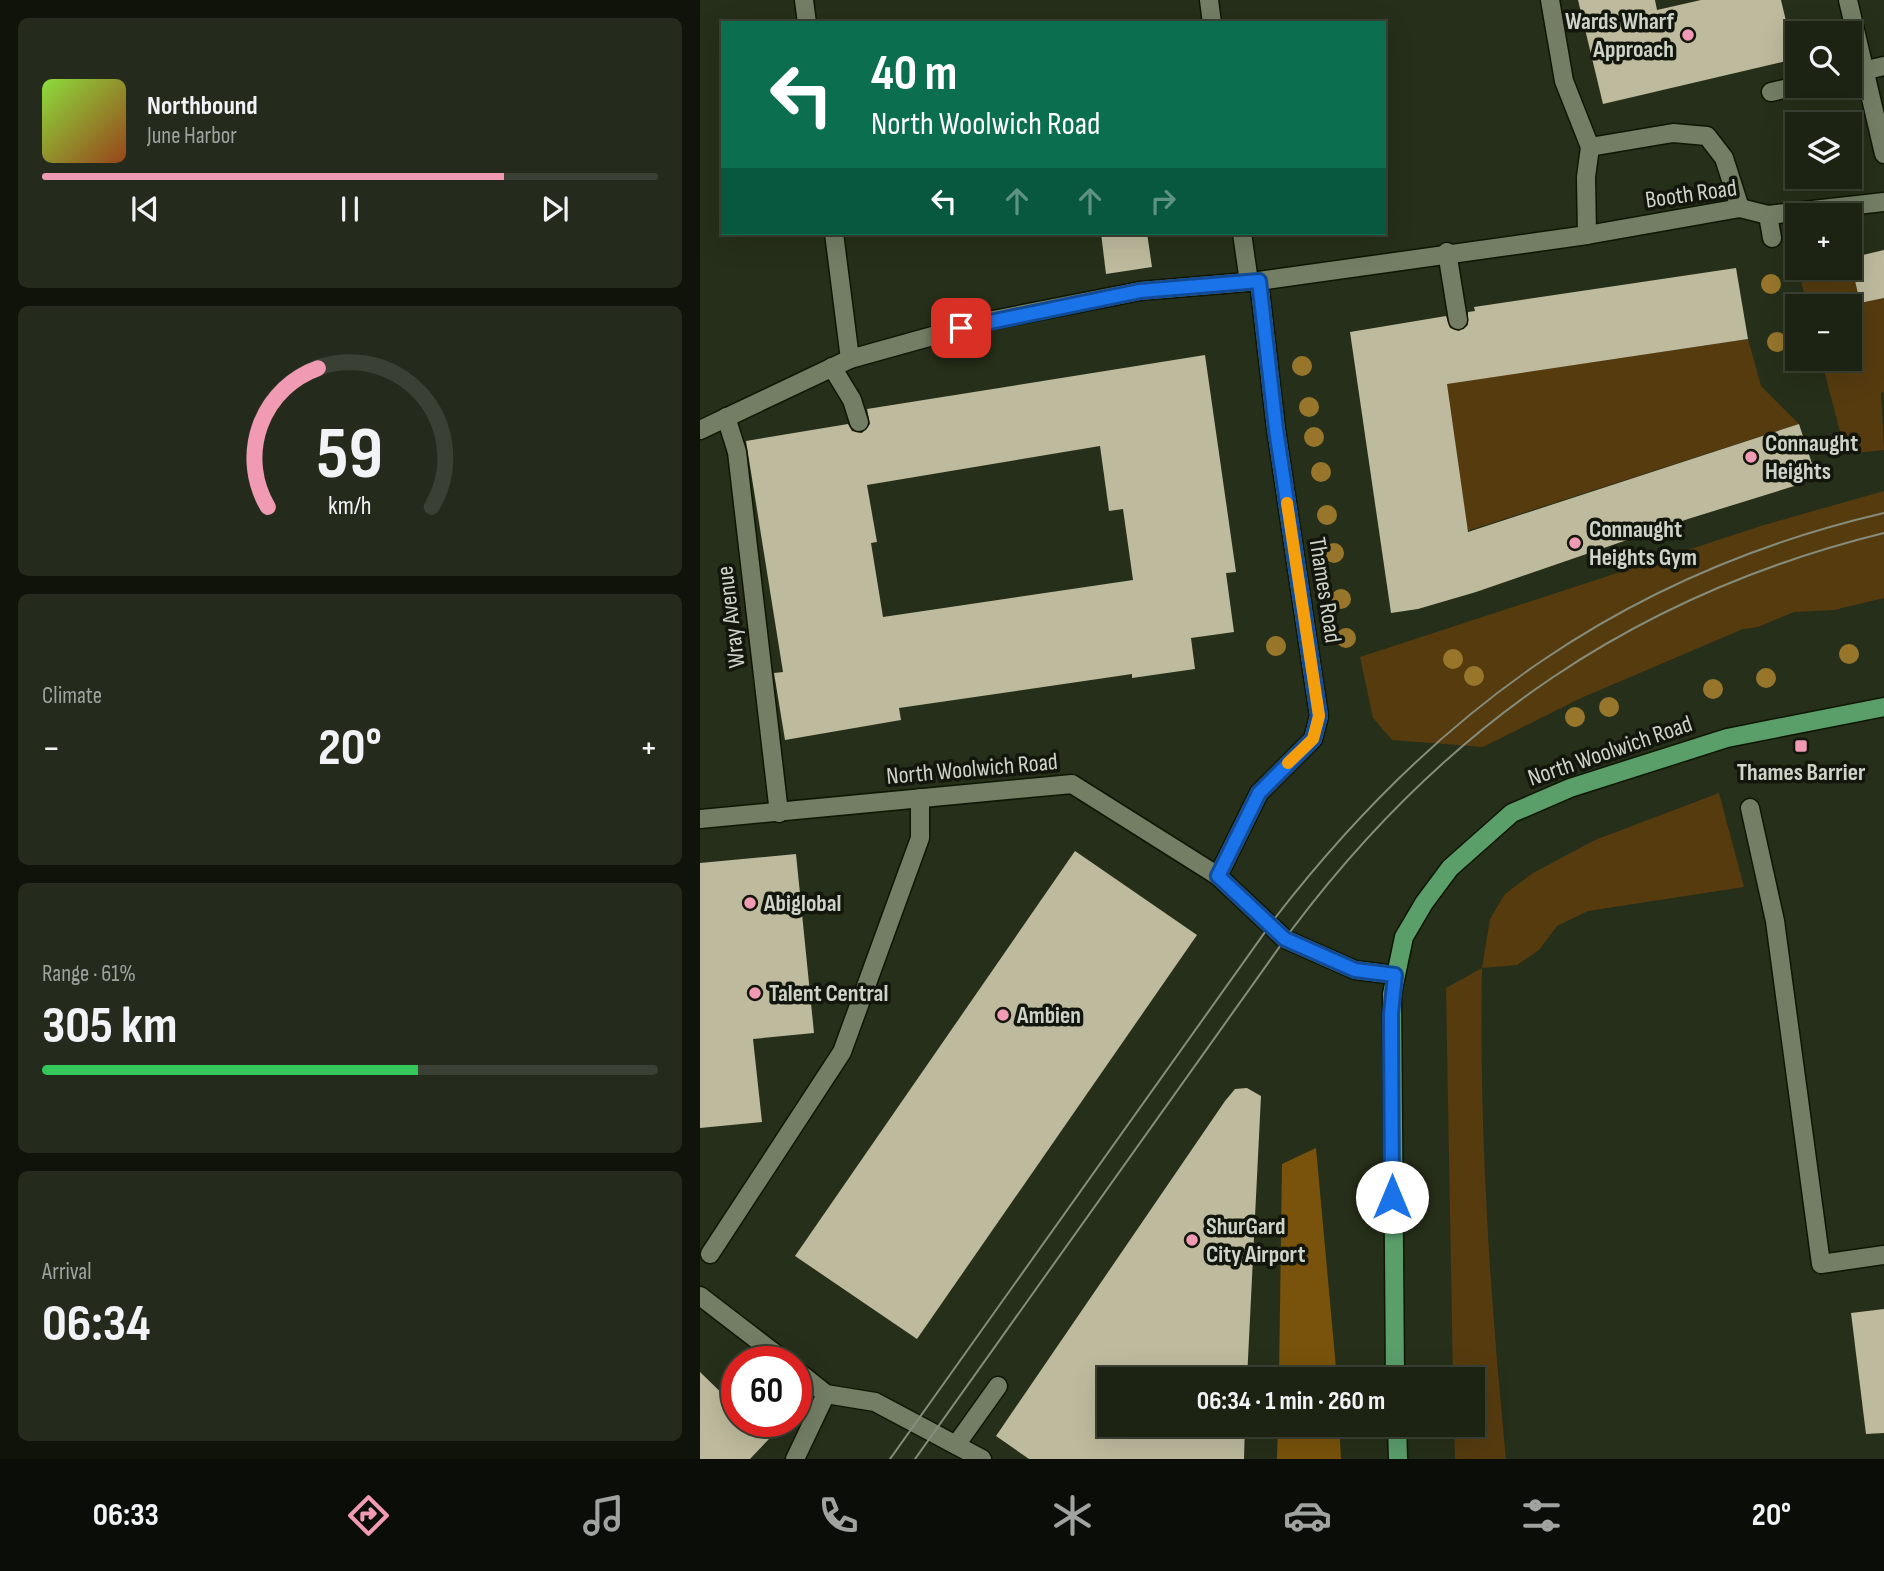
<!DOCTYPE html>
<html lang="en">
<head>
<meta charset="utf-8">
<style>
  body { margin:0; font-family:"Sofia Sans Condensed",sans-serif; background:#252b1c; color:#f1f3f6; height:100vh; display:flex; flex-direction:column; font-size:26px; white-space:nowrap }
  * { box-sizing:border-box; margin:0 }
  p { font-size:23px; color:#a0a4a0 }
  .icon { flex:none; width:38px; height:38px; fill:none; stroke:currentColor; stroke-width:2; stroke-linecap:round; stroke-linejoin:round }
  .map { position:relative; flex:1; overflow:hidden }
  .drawer { display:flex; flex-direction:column; gap:18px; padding:18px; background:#0f130a; width:700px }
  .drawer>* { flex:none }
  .banner { position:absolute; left:21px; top:21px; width:665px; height:214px; border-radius:0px; box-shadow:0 7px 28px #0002,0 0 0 2px #3a4033; background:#0b6e4f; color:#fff; overflow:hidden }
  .buttons { position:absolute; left:1085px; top:21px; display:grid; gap:14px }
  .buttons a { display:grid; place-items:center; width:77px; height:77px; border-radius:0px; background:#1c2313; box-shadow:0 7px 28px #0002,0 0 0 2px #3a4033; font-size:35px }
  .speed { position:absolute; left:21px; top:1346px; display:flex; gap:14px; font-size:35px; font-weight:700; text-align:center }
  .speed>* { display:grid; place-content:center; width:91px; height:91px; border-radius:50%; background:#1c2313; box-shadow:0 7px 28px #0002,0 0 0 2px #3a4033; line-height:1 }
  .speed .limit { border:10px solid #d22; background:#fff; color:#111 }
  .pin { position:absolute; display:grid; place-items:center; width:60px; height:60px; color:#fff; margin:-30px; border-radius:14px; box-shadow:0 4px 10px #0006 }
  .me { position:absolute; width:77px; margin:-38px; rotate:0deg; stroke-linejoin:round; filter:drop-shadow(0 0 5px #0008) }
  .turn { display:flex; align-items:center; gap:24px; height:147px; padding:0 35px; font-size:32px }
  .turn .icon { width:91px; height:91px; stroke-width:2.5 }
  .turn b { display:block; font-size:49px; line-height:60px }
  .lanes { display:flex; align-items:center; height:66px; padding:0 35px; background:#0003; justify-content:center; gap:35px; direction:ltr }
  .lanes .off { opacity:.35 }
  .big { font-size:52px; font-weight:700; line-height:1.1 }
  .drawer .tile { flex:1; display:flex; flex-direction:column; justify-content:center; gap:10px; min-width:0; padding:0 24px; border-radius:10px; background:#252b1c }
  .drawer .dial { align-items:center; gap:0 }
  .dial svg { height:182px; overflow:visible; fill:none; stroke:#3a4033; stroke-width:7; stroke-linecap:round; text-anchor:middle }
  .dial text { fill:#f1f3f6; stroke:none }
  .song { display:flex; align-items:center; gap:21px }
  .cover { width:84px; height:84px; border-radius:10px; background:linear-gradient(135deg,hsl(90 70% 55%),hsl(20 70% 35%)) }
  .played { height:7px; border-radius:4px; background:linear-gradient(90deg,#f09ab4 75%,#3a4033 75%) }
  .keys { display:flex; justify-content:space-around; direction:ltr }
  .heat { display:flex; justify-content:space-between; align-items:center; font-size:38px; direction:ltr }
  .charge { height:10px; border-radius:5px; background:linear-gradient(90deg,#34c759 61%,#3a4033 0) }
  .trip { position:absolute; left:397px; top:1367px; width:388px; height:70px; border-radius:0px; background:#1c2313; box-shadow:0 7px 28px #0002,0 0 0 2px #3a4033; font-weight:700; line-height:70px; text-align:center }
  .tab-bar { display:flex; height:112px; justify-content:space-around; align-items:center; background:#0b0e08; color:#a0a4a0 }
  .tab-bar .icon { width:49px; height:49px }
  .tab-bar .on { color:#f09ab4 }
  .tab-bar b { font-size:32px; color:#f1f3f6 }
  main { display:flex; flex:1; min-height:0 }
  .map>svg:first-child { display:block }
</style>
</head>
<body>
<main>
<section class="drawer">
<div class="tile">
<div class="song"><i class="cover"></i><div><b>Northbound</b><p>June Harbor</p></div></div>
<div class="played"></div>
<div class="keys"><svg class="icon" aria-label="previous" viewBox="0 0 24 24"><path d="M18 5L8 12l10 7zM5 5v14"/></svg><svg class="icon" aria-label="pause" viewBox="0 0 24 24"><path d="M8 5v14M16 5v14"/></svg><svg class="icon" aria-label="next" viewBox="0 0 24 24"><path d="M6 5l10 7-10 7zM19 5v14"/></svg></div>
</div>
<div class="tile dial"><svg viewBox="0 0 100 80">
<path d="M14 69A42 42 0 1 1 86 69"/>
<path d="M14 69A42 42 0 0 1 36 8" stroke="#f09ab4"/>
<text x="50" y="56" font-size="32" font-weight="700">59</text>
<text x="50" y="72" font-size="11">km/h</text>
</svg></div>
<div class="tile"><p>Climate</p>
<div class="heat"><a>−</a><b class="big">20°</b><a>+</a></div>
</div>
<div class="tile"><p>Range · 61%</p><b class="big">305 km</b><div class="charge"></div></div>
<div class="tile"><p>Arrival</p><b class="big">06:34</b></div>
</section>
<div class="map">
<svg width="1184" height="1459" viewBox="0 0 1184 1459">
  <rect width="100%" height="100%" fill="#262f19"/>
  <g fill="#563b0f">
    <polygon points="1150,258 1160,303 1184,298 1184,392 1181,393 1184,450 1146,454 1121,359 1150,359 1150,306 1107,306 1098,269 1150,268"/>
    <polygon points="776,318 832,371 1048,339 1061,386 1099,424 767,531 738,323"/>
    <polygon points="1184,491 1184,598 1134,610 1094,612 1058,627 1043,629 881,698 783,747 692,740 673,718 660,657 1064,525"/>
    <path d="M1019,793L1044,887L888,911L857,926L839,950L817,965L782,968C779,1132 790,1296 806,1459H755L754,1425L774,1424V1379H753L746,988L782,968L790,919L805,894L833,873L895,840Z"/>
  </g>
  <g fill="#79530b">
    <polygon points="616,1148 637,1379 579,1379 582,1164"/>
    <polygon points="578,1425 639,1425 641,1459 577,1459"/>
  </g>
  <g fill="#bdba9d" fill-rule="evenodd">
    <polygon points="878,0 955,0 957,10 1001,0 1081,0 1095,59 903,104"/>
    <polygon points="401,233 447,233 452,267 406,274"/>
    <polygon points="1184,250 1184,298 1160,303 1150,258"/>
    <polygon points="1036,268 1048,339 747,384 768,532 1099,424 1117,479 988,519 776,592 718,609 691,613 650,332 746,316 750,328 759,331 768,325 768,312 775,311 774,307"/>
    <path d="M505,355L536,572L526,573L534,632L491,638L495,669L432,678V674L199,708L201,720L85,740L74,673L83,672L46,441L148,424L152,431L162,433L170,424L167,409ZM400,446L409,511L423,509L433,580L183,617L171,543L177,542L167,485Z"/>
    <polygon points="375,851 497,935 217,1339 95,1256"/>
    <polygon points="96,854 114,1033 53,1039 62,1122 0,1128 0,863"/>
    <polygon points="547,1088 561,1096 547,1379 410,1379 410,1424 545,1424 544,1459 329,1459 296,1436 525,1101 535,1089"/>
    <polygon points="1184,1309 1184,1433 1166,1434 1151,1313"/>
    <polygon points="0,1372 37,1408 37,1421 50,1421 69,1439 50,1459 0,1459"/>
  </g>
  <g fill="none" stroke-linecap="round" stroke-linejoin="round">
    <defs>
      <g id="minor">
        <polyline points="104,0 107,23"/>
        <polyline points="509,0 512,23"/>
        <polyline points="850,0 864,81 890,147 886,177 887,235"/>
        <polyline points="1148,0 1184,154"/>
        <polyline points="1150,74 1184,66"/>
        <polyline points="1071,92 1097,86"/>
        <polyline points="890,147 973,133 1007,136 1024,158 1040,208"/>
        <polyline points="1068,215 1072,238"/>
        <polyline points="134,233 150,359"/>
        <polyline points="542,233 549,282"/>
        <polyline points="747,252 758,320"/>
        <polyline points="132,367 152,400 159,422"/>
        <polyline points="26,417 37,452 79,813"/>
        <polyline points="0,430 150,359 283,322 440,291 559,281 887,235 1040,208 1068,215 1184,202"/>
        <polyline points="1050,808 1075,921 1121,1264 1184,1255"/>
        <polyline points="0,819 372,784 518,876 585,939 655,970 695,975"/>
        <polyline points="518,876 559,793 613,739 619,716 576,429 559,281"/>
        <polyline points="10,1254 142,1052 220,838 220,798"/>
        <polyline points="0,1296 86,1362"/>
        <polyline points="96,1370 126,1394 175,1402 282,1459"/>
        <polyline points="256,1445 298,1386"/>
        <polyline points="95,1459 126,1394"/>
      </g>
      <g id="major">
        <polyline points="695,1379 692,994 704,937 724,903 750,868 812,813 870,788 1027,738 1184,707"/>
        <polyline points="697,1424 698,1459"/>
      </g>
    </defs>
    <use href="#minor" stroke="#0f1704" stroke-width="21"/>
    <use href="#major" stroke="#0f1704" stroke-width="21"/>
    <use href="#minor" stroke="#737e65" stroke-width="18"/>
    <use href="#major" stroke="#5a9e6a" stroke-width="18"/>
    <g stroke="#858d7c" stroke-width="2">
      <path d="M190,1459L575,918C736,710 926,573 1184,513"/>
      <path d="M215,1459L593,928C746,725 936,594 1184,533"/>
    </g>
  </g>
  <g fill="#97762c">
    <circle cx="1071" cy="284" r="10"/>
    <circle cx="1077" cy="342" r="10"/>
    <circle cx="602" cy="366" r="10"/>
    <circle cx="609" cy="407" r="10"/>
    <circle cx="614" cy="437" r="10"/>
    <circle cx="621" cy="472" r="10"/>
    <circle cx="627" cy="515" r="10"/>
    <circle cx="634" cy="553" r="10"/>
    <circle cx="641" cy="599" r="10"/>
    <circle cx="646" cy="638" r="10"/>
    <circle cx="576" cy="646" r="10"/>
    <circle cx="1149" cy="654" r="10"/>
    <circle cx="753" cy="659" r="10"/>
    <circle cx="774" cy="676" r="10"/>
    <circle cx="1066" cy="678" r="10"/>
    <circle cx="1013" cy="689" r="10"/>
    <circle cx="909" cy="707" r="10"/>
    <circle cx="875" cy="717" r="10"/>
  </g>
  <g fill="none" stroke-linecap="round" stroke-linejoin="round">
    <defs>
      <polyline id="route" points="261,328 440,291 559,281 576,429 619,716 613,739 559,793 518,876 585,939 655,970 695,975 691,1014 692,1197"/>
    </defs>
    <use href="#route" stroke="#114b97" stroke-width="18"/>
    <use href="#route" stroke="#1a73e8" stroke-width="12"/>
    <polyline stroke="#f59e0b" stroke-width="12" points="587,503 619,716 613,739 588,763"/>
  </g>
  <g fill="#f09ab4" stroke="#12160c" stroke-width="2.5">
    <circle cx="988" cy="35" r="7"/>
    <circle cx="1051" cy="457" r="7"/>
    <circle cx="875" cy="543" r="7"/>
    <rect x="1094" y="739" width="14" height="14" rx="3.5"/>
    <circle cx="50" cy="903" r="7"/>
    <circle cx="55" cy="993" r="7"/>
    <circle cx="303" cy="1015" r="7"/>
    <circle cx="492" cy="1240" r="7"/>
  </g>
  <g text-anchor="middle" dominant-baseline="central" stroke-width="7" stroke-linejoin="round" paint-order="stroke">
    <g font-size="24" font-weight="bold" fill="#ced4c7" stroke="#12160c" text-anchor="start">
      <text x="974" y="21" text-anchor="end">Wards Wharf<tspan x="974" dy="28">Approach</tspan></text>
      <text x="1065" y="443">Connaught<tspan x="1065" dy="28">Heights</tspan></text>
      <text x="889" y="529">Connaught<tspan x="889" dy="28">Heights Gym</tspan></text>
      <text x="1101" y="772" text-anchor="middle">Thames Barrier</text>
      <text x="64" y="903">Abiglobal</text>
      <text x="69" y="993">Talent Central</text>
      <text x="317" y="1015">Ambien</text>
      <text x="506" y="1226">ShurGard<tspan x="506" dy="28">City Airport</tspan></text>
    </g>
    <g font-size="24" fill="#ced4c7" stroke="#12160c">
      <text transform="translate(991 194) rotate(-8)">Booth Road</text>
      <text transform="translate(625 590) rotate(81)">Thames Road</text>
      <text transform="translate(31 617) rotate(-97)">Wray Avenue</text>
      <text transform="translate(910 751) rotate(-19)">North Woolwich Road</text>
      <text transform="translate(272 769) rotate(-5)">North Woolwich Road</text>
    </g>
  </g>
</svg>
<div class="buttons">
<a><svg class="icon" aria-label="search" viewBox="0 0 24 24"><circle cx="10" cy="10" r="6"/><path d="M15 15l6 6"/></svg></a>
<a><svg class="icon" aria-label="layers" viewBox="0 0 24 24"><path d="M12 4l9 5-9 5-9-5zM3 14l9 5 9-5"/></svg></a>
<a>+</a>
<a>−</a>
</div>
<div class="speed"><div class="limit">60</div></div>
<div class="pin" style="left:261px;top:328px;background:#d93025"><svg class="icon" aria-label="arrive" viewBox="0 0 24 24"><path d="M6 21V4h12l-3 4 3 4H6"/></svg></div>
<svg class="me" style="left:692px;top:1197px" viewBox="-20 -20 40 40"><circle r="19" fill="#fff"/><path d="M0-13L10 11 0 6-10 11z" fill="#1a73e8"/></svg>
<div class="trip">06:34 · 1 min · 260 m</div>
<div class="banner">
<div class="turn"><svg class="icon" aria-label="left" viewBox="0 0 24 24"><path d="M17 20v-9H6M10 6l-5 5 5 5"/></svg><div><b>40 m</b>North Woolwich Road</div></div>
<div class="lanes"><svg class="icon" aria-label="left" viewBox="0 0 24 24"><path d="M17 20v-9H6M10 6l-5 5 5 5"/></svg><svg class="icon off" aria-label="ahead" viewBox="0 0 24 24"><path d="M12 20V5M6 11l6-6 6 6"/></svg><svg class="icon off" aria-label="ahead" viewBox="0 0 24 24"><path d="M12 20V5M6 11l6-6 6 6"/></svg><svg class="icon off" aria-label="right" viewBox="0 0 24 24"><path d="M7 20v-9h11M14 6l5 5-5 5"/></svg></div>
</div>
</div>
</main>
<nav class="tab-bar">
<b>06:33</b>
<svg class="icon on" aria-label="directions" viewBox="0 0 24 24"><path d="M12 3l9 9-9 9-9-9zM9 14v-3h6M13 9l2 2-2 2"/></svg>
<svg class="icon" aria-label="music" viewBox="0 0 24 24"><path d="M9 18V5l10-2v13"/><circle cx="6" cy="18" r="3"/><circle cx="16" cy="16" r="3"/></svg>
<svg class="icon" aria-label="phone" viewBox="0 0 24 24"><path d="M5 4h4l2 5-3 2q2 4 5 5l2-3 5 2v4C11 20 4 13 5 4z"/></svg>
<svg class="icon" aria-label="climate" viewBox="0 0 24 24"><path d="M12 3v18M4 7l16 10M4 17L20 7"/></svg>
<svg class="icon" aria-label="car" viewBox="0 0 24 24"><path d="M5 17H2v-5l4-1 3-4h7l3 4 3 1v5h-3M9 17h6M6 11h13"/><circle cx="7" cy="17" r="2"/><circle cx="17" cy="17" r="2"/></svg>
<svg class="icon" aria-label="filters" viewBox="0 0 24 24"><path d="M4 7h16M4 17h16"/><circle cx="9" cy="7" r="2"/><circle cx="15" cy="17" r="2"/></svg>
<b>20°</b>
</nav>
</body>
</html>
